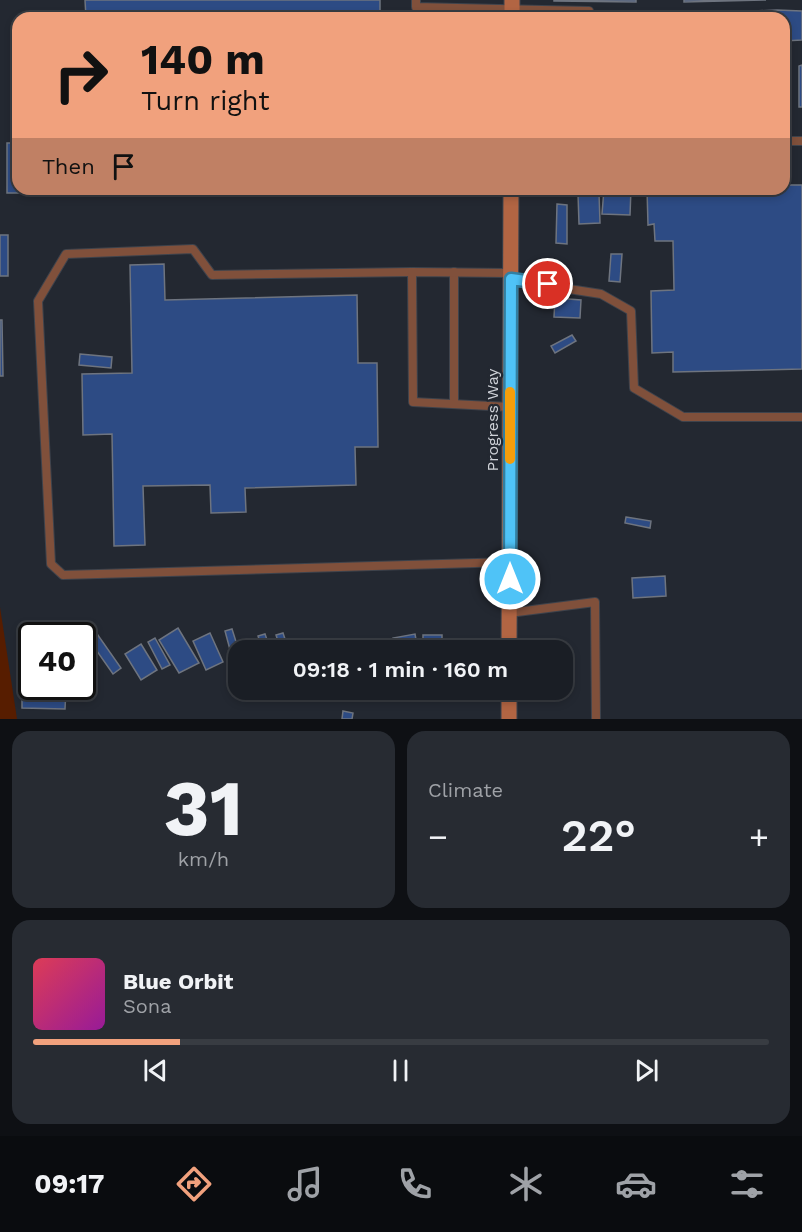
<!DOCTYPE html>
<html lang="en">
<head>
<meta charset="utf-8">
<style>
  body { margin:0; font-family:"Work Sans",sans-serif; background:#272b32; color:#f1f3f6; height:100vh; display:flex; flex-direction:column; font-size:22px; white-space:nowrap }
  * { box-sizing:border-box; margin:0 }
  p { font-size:20px; color:#9fa2a7 }
  .icon { flex:none; width:33px; height:33px; fill:none; stroke:currentColor; stroke-width:2; stroke-linecap:round; stroke-linejoin:round }
  .map { position:relative; height:719px; overflow:hidden }
  .side { display:flex; flex-direction:column; gap:12px; padding:12px; background:#0e1014; flex:1 }
  .side>* { flex:none }
  .guide { position:absolute; left:12px; top:12px; width:778px; height:183px; border-radius:18px; box-shadow:0 3px 9px #0003,0 0 0 2px #383c42; background:#f1a17d; color:#111; overflow:hidden }
  .speed { position:absolute; left:18px; top:622px; display:flex; gap:12px; font-size:30px; font-weight:700; text-align:center }
  .speed>* { display:grid; place-content:center; width:78px; height:78px; border-radius:50%; background:#1a1e25; box-shadow:0 3px 9px #0003,0 0 0 2px #383c42; line-height:1 }
  .speed .limit { border:3px solid #111; border-radius:9px; background:#fff; color:#111 }
  .pin { position:absolute; display:grid; place-items:center; width:51px; height:51px; color:#fff; margin:-26px; border:3px solid #fff; border-radius:50%; box-shadow:0 2px 6px #0007 }
  .me { position:absolute; width:66px; margin:-33px; rotate:0deg; stroke-linejoin:round; filter:drop-shadow(0 0 4px #0008) }
  .turn { display:flex; align-items:center; gap:21px; height:126px; padding:0 30px; font-size:27px }
  .turn .icon { width:78px; height:78px; stroke-width:2.5 }
  .turn b { display:block; font-size:42px; line-height:51px }
  .then { display:flex; align-items:center; height:57px; padding:0 30px; background:#0003; gap:12px; font-size:22px }
  .big { font-size:45px; font-weight:600; line-height:1.1 }
  .side .widget { flex:1; display:flex; flex-direction:column; justify-content:center; gap:9px; min-width:0; padding:0 21px; border-radius:18px; background:#272b32 }
  .side .dial { align-items:center; gap:0 }
  .dial b { font-size:78px; line-height:1 }
  .song { display:flex; align-items:center; gap:18px }
  .cover { width:72px; height:72px; border-radius:9px; background:linear-gradient(135deg,hsl(350 70% 55%),hsl(300 70% 35%)) }
  .played { height:6px; border-radius:3px; background:linear-gradient(90deg,#f1a17d 20%,#383c42 20%) }
  .keys { display:flex; justify-content:space-around; direction:ltr }
  .heat { display:flex; justify-content:space-between; align-items:center; font-size:33px; direction:ltr }
  .side .tiles { flex:1; display:grid; gap:12px; grid-template-columns:1fr 1fr }
  .widget:last-child { grid-column:span 2 }
  .trip { position:absolute; left:228px; top:640px; width:345px; height:60px; border-radius:18px; background:#1a1e25; box-shadow:0 3px 9px #0003,0 0 0 2px #383c42; font-weight:600; line-height:60px; text-align:center }
  .menu { display:flex; height:96px; justify-content:space-around; align-items:center; background:#0a0c0f; color:#9fa2a7 }
  .menu .icon { width:42px; height:42px }
  .menu .on { color:#f1a17d }
  .menu b { font-size:27px; color:#f1f3f6 }
  .map>svg:first-child { display:block }
</style>
</head>
<body>
<div class="map">
<svg width="802" height="719" viewBox="0 0 802 719">
  <rect width="100%" height="100%" fill="#232831"/>
  <polygon fill="#571d00" points="0,607 17,719 0,719"/>
  <g fill="#2d4b84" stroke="#6e747f" stroke-width="1.5">
    <polygon points="85,0 380,0 380,18 86,18"/>
    <polygon points="554,0 636,0 636,2 554,1"/>
    <polygon points="684,0 766,0 684,2"/>
    <polygon points="777,10 802,11 802,40 784,41 784,18 754,18 754,11"/>
    <polygon points="802,65 802,107 799,107 799,66"/>
    <polygon points="7,143 18,143 18,189 88,189 88,193 7,193"/>
    <polygon points="784,185 802,185 802,369 673,372 673,352 652,353 651,291 674,290 673,241 655,241 654,224 648,225 647,189 784,189"/>
    <polygon points="604,189 631,189 630,215 602,214"/>
    <polygon points="599,193 600,223 579,224 578,194"/>
    <polygon points="557,204 567,205 567,244 556,243"/>
    <rect x="0" y="235" width="8" height="41"/>
    <polygon points="611,254 622,254 620,282 609,281"/>
    <polygon points="164,264 165,300 357,295 358,363 377,363 378,447 355,447 356,485 245,488 246,512 211,513 210,485 143,486 145,545 114,546 112,434 83,435 82,374 132,373 130,265"/>
    <polygon points="555,298 581,300 580,318 554,317"/>
    <polygon points="0,320 2,320 3,376 0,376"/>
    <polygon points="572,335 576,341 555,353 551,346"/>
    <polygon points="80,354 112,357 111,368 79,365"/>
    <polygon points="626,517 651,521 650,528 625,523"/>
    <polygon points="665,576 666,596 633,598 632,578"/>
    <polygon points="178,628 199,663 179,673 159,640"/>
    <polygon points="61,629 63,636 44,636 43,635"/>
    <polygon points="232,629 239,651 238,671 236,672 225,631"/>
    <polygon points="95,631 121,668 113,674 87,637"/>
    <polygon points="210,633 223,662 206,670 193,641"/>
    <polygon points="283,633 289,651 281,651 276,635"/>
    <polygon points="265,634 271,651 263,651 258,636"/>
    <polygon points="415,634 418,651 396,651 393,638"/>
    <rect x="423" y="635" width="19" height="16"/>
    <polygon points="155,638 170,665 162,669 148,642"/>
    <polygon points="446,642 466,643 465,651 446,651"/>
    <polygon points="141,644 157,670 141,680 125,654"/>
    <polygon points="22,688 66,689 65,709 22,708"/>
    <polygon points="343,711 353,713 352,719 342,719"/>
  </g>
  <g fill="none" stroke-linecap="round" stroke-linejoin="round">
    <defs>
      <g id="lane">
        <polyline points="416,0 416,7 589,11"/>
        <polyline points="784,141 802,141"/>
        <polyline points="412,272 212,275 193,249 66,254 38,301 51,564 63,575 510,562"/>
        <polyline points="454,272 454,404"/>
        <polyline points="511,280 601,294 631,311 634,388 683,417 802,417"/>
        <polyline points="510,407 413,402 412,272 511,273"/>
        <polyline points="509,613 595,602 596,719"/>
      </g>
      <g id="secondary">
        <polyline points="512,18 512,0"/>
        <polyline points="509,651 511,189"/>
        <polyline points="509,719 509,690"/>
      </g>
    </defs>
    <use href="#lane" stroke="#3e434c" stroke-width="10"/>
    <use href="#secondary" stroke="#3e434c" stroke-width="17"/>
    <use href="#lane" stroke="#80503b" stroke-width="8"/>
    <use href="#secondary" stroke="#b26543" stroke-width="15"/>
  </g>
  <g fill="none" stroke-linecap="round" stroke-linejoin="round">
    <defs>
      <polyline id="route" points="510,579 511,279 548,284"/>
    </defs>
    <use href="#route" stroke="#337fa1" stroke-width="15"/>
    <use href="#route" stroke="#4fc3f7" stroke-width="10"/>
    <polyline stroke="#f59e0b" stroke-width="10" points="510,459 510,392"/>
  </g>
  <g text-anchor="middle" dominant-baseline="central" stroke-width="4.5" stroke-linejoin="round" paint-order="stroke">
    <g font-size="16" fill="#ced1d7" stroke="#232831">
      <text transform="translate(492 420) rotate(-90)">Progress Way</text>
    </g>
  </g>
</svg>
<div class="speed"><div class="limit">40</div></div>
<div class="pin" style="left:548px;top:284px;background:#d93025"><svg class="icon" aria-label="arrive" viewBox="0 0 24 24"><path d="M6 21V4h12l-3 4 3 4H6"/></svg></div>
<svg class="me" style="left:510px;top:579px" viewBox="-20 -20 40 40"><circle r="17" fill="#4fc3f7" stroke="#fff" stroke-width="3"/><path d="M0-11L8 9 0 5-8 9z" fill="#fff"/></svg>
<div class="trip">09:18 · 1 min · 160 m</div>
<div class="guide">
<div class="turn"><svg class="icon" aria-label="right" viewBox="0 0 24 24"><path d="M7 20v-9h11M14 6l5 5-5 5"/></svg><div><b>140 m</b>Turn right</div></div>
<div class="then">Then<svg class="icon" aria-label="arrive" viewBox="0 0 24 24"><path d="M6 21V4h12l-3 4 3 4H6"/></svg></div>
</div>
</div>
<section class="side">
<div class="tiles">
<div class="widget dial"><b>31</b><p>km/h</p></div>
<div class="widget"><p>Climate</p>
<div class="heat"><a>−</a><b class="big">22°</b><a>+</a></div>
</div>
<div class="widget">
<div class="song"><i class="cover"></i><div><b>Blue Orbit</b><p>Sona</p></div></div>
<div class="played"></div>
<div class="keys"><svg class="icon" aria-label="previous" viewBox="0 0 24 24"><path d="M18 5L8 12l10 7zM5 5v14"/></svg><svg class="icon" aria-label="pause" viewBox="0 0 24 24"><path d="M8 5v14M16 5v14"/></svg><svg class="icon" aria-label="next" viewBox="0 0 24 24"><path d="M6 5l10 7-10 7zM19 5v14"/></svg></div>
</div>
</div>
</section>
<nav class="menu">
<b>09:17</b>
<svg class="icon on" aria-label="directions" viewBox="0 0 24 24"><path d="M12 3l9 9-9 9-9-9zM9 14v-3h6M13 9l2 2-2 2"/></svg>
<svg class="icon" aria-label="music" viewBox="0 0 24 24"><path d="M9 18V5l10-2v13"/><circle cx="6" cy="18" r="3"/><circle cx="16" cy="16" r="3"/></svg>
<svg class="icon" aria-label="phone" viewBox="0 0 24 24"><path d="M5 4h4l2 5-3 2q2 4 5 5l2-3 5 2v4C11 20 4 13 5 4z"/></svg>
<svg class="icon" aria-label="climate" viewBox="0 0 24 24"><path d="M12 3v18M4 7l16 10M4 17L20 7"/></svg>
<svg class="icon" aria-label="car" viewBox="0 0 24 24"><path d="M5 17H2v-5l4-1 3-4h7l3 4 3 1v5h-3M9 17h6M6 11h13"/><circle cx="7" cy="17" r="2"/><circle cx="17" cy="17" r="2"/></svg>
<svg class="icon" aria-label="filters" viewBox="0 0 24 24"><path d="M4 7h16M4 17h16"/><circle cx="9" cy="7" r="2"/><circle cx="15" cy="17" r="2"/></svg>
</nav>
</body>
</html>
